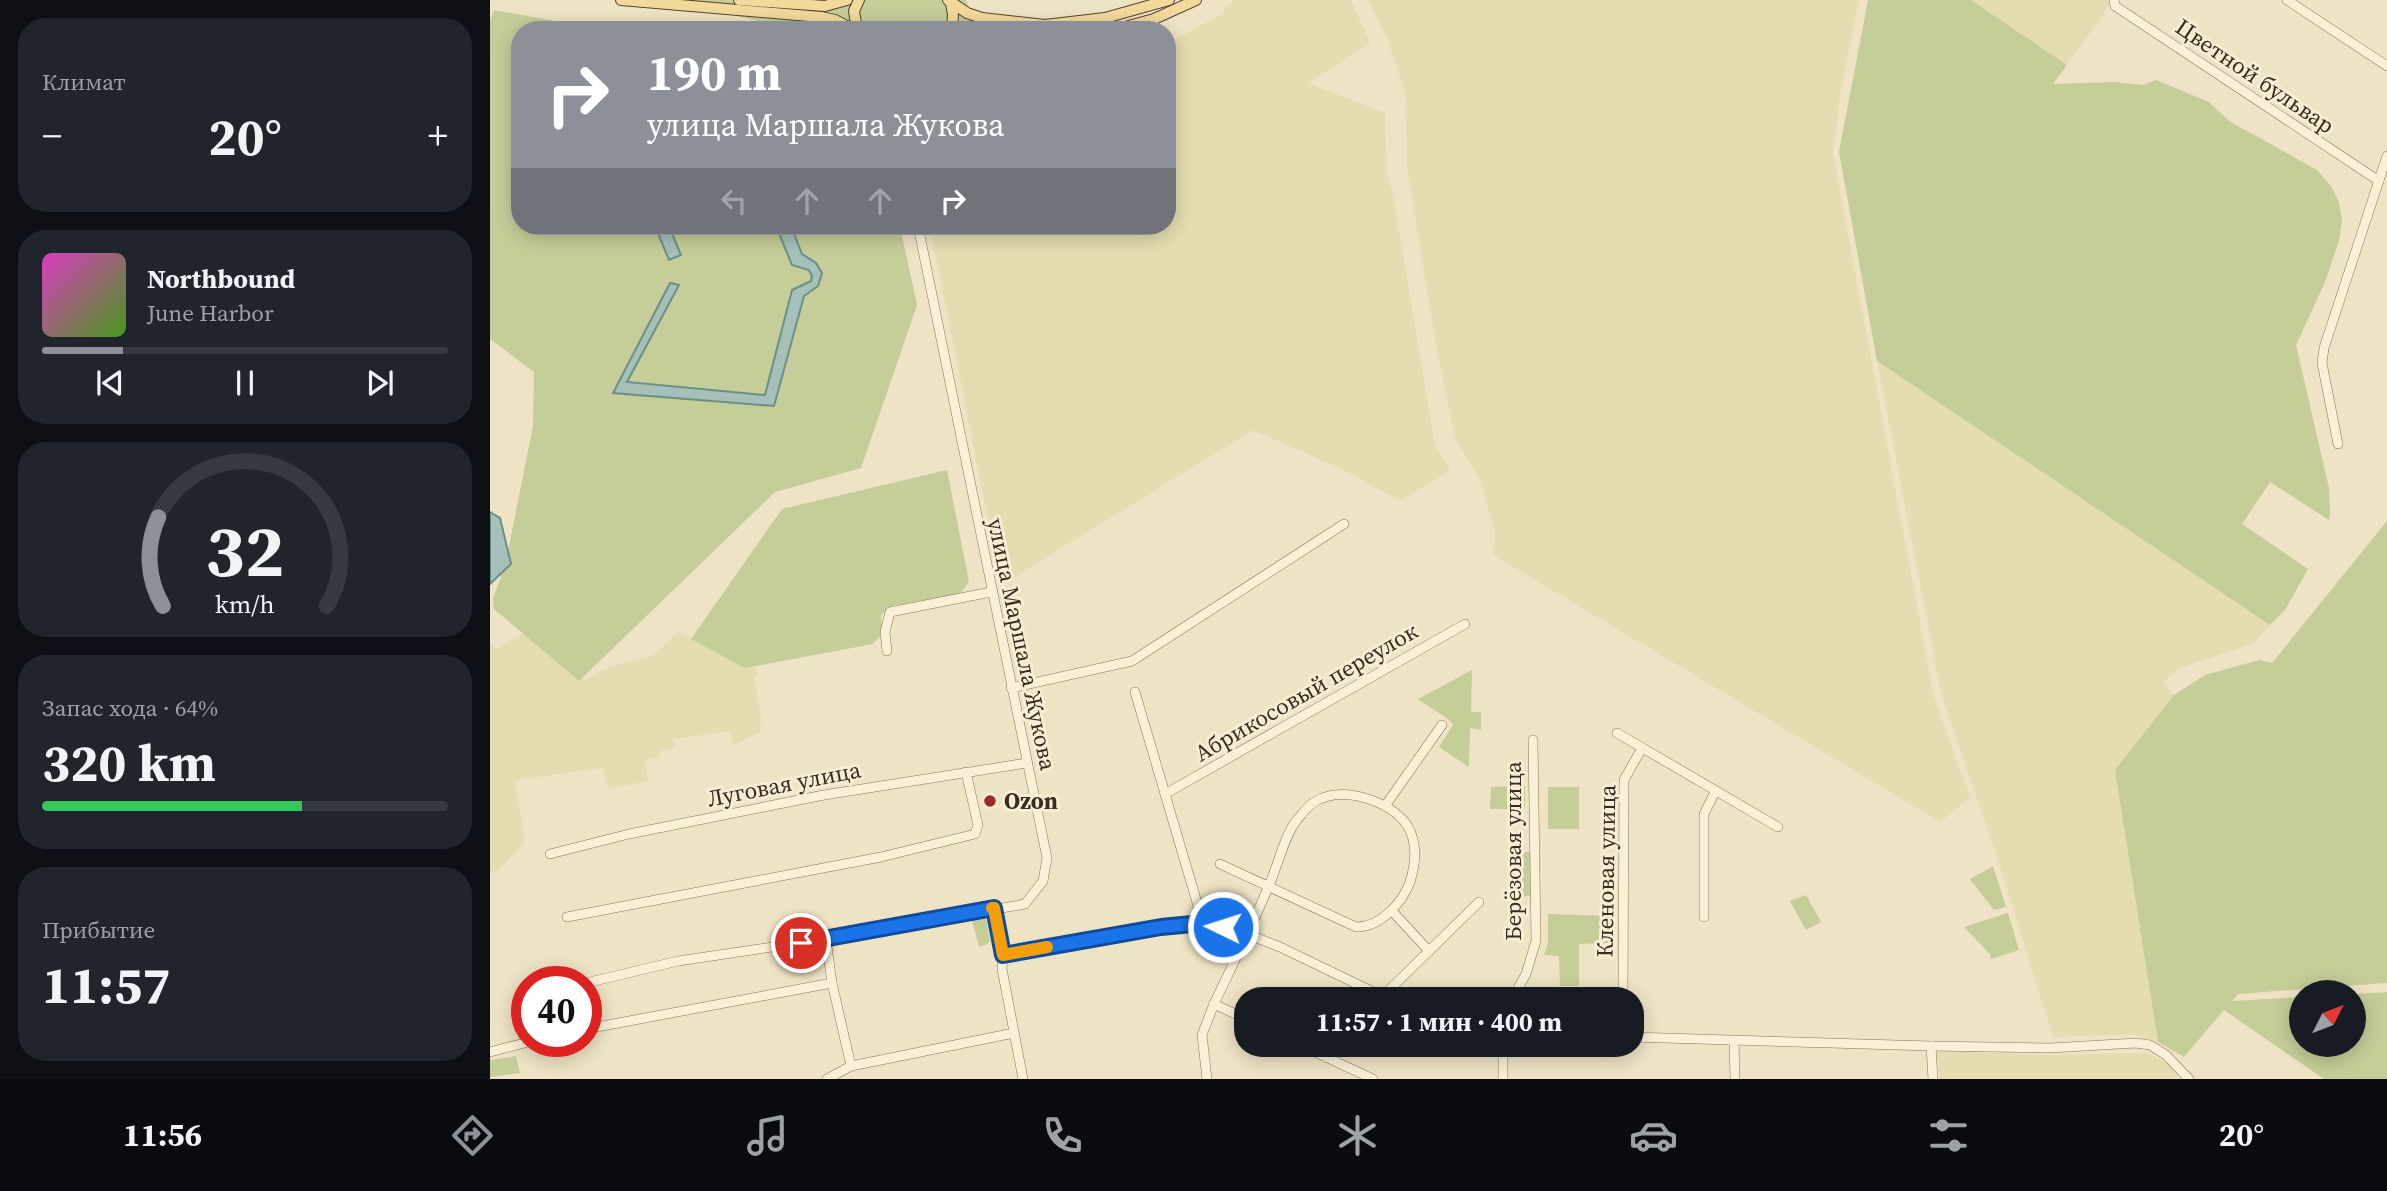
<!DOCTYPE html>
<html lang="ru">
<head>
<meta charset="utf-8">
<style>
  body { margin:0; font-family:"Source Serif 4",serif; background:#20242c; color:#f1f3f6; height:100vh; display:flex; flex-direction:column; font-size:26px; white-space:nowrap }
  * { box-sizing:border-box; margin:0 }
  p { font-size:23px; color:#9ea1a6 }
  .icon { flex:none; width:38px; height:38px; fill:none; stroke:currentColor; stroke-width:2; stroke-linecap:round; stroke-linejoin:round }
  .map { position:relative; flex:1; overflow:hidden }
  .drawer { display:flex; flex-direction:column; gap:18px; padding:18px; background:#0d0f14; width:490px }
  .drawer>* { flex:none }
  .banner { position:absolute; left:21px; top:21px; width:665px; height:214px; border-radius:28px; box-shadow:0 4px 18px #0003; background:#8c9099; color:#fff; overflow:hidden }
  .needle { width:46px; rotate:48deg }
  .fabs { position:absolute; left:1799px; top:980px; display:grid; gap:14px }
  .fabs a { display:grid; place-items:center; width:77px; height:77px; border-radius:50%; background:#171b24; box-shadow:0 4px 18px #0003; font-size:35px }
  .speed { position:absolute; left:21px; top:966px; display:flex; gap:14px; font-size:35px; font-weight:700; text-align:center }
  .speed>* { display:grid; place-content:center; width:91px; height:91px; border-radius:50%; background:#171b24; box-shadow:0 4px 18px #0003; line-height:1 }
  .speed .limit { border:10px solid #d22; background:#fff; color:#111 }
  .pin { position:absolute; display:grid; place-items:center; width:60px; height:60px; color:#fff; margin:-30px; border:4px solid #fff; border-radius:50%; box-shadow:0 2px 7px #0007 }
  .me { position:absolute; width:77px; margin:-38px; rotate:274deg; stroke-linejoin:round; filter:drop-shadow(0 0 5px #0008) }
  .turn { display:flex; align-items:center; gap:24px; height:147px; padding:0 21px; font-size:32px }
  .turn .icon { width:91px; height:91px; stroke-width:2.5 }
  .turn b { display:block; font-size:49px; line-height:60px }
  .lanes { display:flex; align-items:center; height:66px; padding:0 21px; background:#0003; justify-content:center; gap:35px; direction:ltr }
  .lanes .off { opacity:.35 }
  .big { font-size:52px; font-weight:700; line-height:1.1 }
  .drawer .widget { flex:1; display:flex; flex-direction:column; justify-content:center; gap:10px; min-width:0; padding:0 24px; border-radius:28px; background:#20242c }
  .drawer .dial { align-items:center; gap:0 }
  .dial svg { height:182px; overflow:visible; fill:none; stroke:#363941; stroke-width:7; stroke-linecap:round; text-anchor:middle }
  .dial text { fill:#f1f3f6; stroke:none }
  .song { display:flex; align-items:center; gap:21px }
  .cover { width:84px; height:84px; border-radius:10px; background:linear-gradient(135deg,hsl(310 70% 55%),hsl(100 70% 35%)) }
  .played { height:7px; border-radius:4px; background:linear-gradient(90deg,#8c9099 20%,#363941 20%) }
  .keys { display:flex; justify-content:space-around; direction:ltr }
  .heat { display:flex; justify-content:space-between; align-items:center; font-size:38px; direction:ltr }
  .charge { height:10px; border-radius:5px; background:linear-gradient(90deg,#34c759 64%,#363941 0) }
  .trip { position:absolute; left:744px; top:987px; width:410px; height:70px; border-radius:28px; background:#171b24; box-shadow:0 4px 18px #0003; font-weight:700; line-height:70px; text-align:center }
  .dock { display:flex; height:112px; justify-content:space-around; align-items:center; background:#090b0e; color:#9ea1a6 }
  .dock .icon { width:49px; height:49px }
  .dock .active { color:#8c9099 }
  .dock b { font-size:32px; color:#f1f3f6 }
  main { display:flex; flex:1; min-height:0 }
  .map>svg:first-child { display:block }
</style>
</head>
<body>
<main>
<section class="drawer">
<div class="widget"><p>Климат</p>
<div class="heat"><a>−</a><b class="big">20°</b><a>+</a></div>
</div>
<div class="widget">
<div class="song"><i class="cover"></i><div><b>Northbound</b><p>June Harbor</p></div></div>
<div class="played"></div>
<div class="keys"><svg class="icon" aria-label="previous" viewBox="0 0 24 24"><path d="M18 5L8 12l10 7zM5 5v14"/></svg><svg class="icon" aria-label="pause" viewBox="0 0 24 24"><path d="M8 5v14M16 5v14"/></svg><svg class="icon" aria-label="next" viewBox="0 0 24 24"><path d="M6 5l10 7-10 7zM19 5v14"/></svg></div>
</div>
<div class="widget dial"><svg viewBox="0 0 100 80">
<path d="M14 69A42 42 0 1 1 86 69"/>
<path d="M14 69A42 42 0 0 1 12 30" stroke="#8c9099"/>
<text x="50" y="56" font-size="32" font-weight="700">32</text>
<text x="50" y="72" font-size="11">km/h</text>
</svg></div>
<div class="widget"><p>Запас хода · 64%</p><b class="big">320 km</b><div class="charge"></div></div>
<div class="widget"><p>Прибытие</p><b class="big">11:57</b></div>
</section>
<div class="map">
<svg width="1897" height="1079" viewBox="0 0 1897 1079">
  <rect width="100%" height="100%" fill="#eee3c4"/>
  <g fill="#e4ddb1">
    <polygon points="745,0 861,0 880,43 818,83 895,113 896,172 902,190 945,445 960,470 910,501 854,470 763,430 511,585 440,226 677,226 677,43 735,13 734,8"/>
    <polygon points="878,0 1369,0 1350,95 1343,153 1444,698 1480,798 1450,822 1004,555 1005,532 990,479 965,438 946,344 917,167 916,95 897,38"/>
    <polygon points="1481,0 1618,0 1619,6 1577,65"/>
    <polygon points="1387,361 1780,625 1762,644 1692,667 1673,682 1684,695 1625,770 1668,1042 1643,1034 1563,1037 1506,853 1452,697"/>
    <polygon points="189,632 255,668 265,667 268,676 264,678 272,722 269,723 271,731 243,745 240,731 184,739 184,748 169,751 170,757 155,760 158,781 118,789 113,768 25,780 35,841 8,871 0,872 0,644 6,649 33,633 89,681 92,678 96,680 114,669 164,655"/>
    <polygon points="1447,1051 1558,1055 1658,1053 1680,1065 1690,1075 1681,1079 1449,1079"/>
  </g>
  <g fill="#c5cd98">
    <polygon points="193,0 476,0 487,30 330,30 273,22 202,6"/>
    <polygon points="1378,0 1481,0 1577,65 1563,84 1625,82 1653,85 1666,80 1671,82 1719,102 1739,121 1827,170 1841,186 1849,202 1852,221 1849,241 1835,282 1806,345 1839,488 1840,516 1839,520 1780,482 1752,524 1818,569 1795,610 1780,625 1387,361 1349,152"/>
    <polygon points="4,10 116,30 30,30 30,226 165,226 179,260 191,255 179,226 286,226 302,265 319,270 322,276 321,281 301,290 275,396 136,382 189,285 180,283 124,393 284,406 314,296 328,286 326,263 312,254 301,226 410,226 427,305 371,468 285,492 89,681 4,609 3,599 15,566 43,426 44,372 0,339 0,20"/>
    <polygon points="457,470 479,582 470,594 401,606 391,615 392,634 383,644 255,668 201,639 292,509"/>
    <polygon points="1897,521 1897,983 1748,994 1742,1001 1811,997 1811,1045 1864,1045 1864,994 1897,992 1897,1079 1834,1079 1734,1010 1694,1057 1668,1042 1625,770 1684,695 1715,675 1769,660 1782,663"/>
    <polygon points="982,670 981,712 991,712 991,730 980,728 979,767 949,747 963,725 958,719 928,699"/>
    <polygon points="1035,786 1035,809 1000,809 1001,787"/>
    <rect x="1058" y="787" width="31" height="42"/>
    <polygon points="1035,852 1041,852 1041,895 1033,897 1027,877 1020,866"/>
    <polygon points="1503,866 1516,907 1504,910 1480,879"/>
    <polygon points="1316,895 1331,922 1316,930 1300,901"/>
    <polygon points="1518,913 1529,950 1501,959 1500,954 1474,927"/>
    <polygon points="1058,914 1120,916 1120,943 1089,944 1089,986 1070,986 1069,956 1054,955 1058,943"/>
    <polygon points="496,918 500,941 498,944 489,947 482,920"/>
    <polygon points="26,1056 30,1073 0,1077 0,1060"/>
  </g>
  <g fill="#a6c1ba" stroke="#6c9088" stroke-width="2">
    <polygon points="165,226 179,226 191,255 179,260"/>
    <polygon points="286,226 301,226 312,254 326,263 332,273 328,286 314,296 284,406 123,393 180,283 189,285 137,382 275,395 302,290 321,281 322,276 319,270 302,265"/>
    <polygon points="0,512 10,518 21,564 0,584"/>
  </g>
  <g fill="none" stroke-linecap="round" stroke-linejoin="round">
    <defs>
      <g id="minor">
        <polyline points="1624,0 1625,6 1889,181"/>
        <polyline points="1797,0 1897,66"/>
        <polyline points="1848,444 1832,363 1834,348 1897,156"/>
        <polyline points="397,651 395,632 400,612 501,592"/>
        <polyline points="521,688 642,661 854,524"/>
        <polyline points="645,692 713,923"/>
        <polyline points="1127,733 1288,827"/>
        <polyline points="675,794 975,624"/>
        <polyline points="895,806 952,725"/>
        <polyline points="60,854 139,834 334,795 537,763"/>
        <path d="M730,864L866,927C891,927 912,903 920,882C926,863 928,843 917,825C899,800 853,786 826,801C819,804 812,814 807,820C795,834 788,865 780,883C763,924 743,964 724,1004L756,1019"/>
        <polyline points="504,908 513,955 512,969 533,1079"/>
        <polyline points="77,917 391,857 485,834 488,825 476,772"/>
        <polyline points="1214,917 1214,814 1225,792"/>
        <polyline points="336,939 342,983 361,1066"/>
        <polyline points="939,951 989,902"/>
        <polyline points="513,955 671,927 713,923 757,934 790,947 898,999"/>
        <polyline points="96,983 188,961 336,939 535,904 553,881 557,858 428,226"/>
        <polyline points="893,996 939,951 902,911"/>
        <polyline points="1022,999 1036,974 1046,941 1043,740"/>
        <polyline points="1133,999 1134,780 1152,748"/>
        <polyline points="96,1029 342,983"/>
        <polyline points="1141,1037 1441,1046 1560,1048 1646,1043 1660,1045 1676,1055 1699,1079"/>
        <polyline points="1244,1041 1245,1079"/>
        <polyline points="810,1045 883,1079"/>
        <polyline points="1013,1045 1013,1079"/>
        <polyline points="1441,1046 1443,1079"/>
        <polyline points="0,1052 42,1041"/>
        <polyline points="337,1079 361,1066 524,1033"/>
        <polyline points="717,1079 712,1035 724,1004"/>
      </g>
      <g id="major">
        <polyline points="131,0 331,17 345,20 364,30"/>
        <polyline points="249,0 335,6 357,0"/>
        <polyline points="458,0 477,13 492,18 555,25 615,18 679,0"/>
        <polyline points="461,3 463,15 462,30"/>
        <polyline points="367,30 364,11 369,0"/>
        <polyline points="624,30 664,19 706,0"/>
      </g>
    </defs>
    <use href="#minor" stroke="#89755a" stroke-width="10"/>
    <use href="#major" stroke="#57432e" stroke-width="12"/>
    <use href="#minor" stroke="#f9f0d7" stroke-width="9"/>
    <use href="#major" stroke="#f2d99c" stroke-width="10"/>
  </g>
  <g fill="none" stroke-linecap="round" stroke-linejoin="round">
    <defs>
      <polyline id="route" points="311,943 504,908 513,955 671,927 713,923 733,927"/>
    </defs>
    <use href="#route" stroke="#114b97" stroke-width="18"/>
    <use href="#route" stroke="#1a73e8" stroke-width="12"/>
    <polyline stroke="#f59e0b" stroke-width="12" points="502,908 504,908 513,955 557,947"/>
  </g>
  <circle fill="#992c2a" stroke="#f6edd4" stroke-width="2.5" cx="500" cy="801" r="7"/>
  <g text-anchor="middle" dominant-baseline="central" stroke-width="6" stroke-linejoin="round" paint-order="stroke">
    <g font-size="23" fill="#392c1e" stroke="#f6edd4">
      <text transform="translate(1765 76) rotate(34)">Цветной бульвар</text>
      <text transform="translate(532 644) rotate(78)">улица Маршала Жукова</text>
      <text transform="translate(816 692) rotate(-30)">Абрикосовый переулок</text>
      <text transform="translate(294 784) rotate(-11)">Луговая улица</text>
      <text transform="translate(1023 851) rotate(-90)">Берёзовая улица</text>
      <text transform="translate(1116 871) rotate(-89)">Кленовая улица</text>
    </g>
    <g font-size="23" font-weight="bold" fill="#392c1e" stroke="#f6edd4" text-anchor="start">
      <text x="514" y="801">Ozon</text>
    </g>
  </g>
</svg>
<div class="fabs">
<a><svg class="needle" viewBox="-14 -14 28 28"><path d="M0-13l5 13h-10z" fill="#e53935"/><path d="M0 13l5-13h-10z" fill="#9ea1a6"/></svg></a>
</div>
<div class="speed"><div class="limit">40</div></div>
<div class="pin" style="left:311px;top:943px;background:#d93025"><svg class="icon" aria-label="arrive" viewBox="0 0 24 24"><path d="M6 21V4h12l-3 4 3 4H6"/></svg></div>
<svg class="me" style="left:733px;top:927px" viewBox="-20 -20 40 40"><circle r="17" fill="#1a73e8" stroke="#fff" stroke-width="3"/><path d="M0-11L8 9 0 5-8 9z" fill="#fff"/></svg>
<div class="trip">11:57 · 1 мин · 400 m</div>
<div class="banner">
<div class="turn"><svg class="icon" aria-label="right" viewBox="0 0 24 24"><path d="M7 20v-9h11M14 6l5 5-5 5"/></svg><div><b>190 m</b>улица Маршала Жукова</div></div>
<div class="lanes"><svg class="icon off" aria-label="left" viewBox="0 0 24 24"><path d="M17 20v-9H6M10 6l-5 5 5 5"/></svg><svg class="icon off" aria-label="ahead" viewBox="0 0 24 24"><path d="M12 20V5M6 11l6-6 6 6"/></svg><svg class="icon off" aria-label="ahead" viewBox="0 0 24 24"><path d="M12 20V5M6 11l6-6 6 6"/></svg><svg class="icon" aria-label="right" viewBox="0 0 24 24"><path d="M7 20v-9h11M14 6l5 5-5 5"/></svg></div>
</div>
</div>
</main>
<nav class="dock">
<b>11:56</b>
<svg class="icon active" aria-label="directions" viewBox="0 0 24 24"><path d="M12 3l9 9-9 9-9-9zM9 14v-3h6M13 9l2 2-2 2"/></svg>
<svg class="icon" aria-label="music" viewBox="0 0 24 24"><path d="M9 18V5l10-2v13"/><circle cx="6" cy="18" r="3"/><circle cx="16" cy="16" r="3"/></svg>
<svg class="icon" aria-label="phone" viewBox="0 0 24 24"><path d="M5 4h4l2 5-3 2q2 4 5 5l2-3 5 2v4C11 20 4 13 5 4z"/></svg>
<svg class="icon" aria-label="climate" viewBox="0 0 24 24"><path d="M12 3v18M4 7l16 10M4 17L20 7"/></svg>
<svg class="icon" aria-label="car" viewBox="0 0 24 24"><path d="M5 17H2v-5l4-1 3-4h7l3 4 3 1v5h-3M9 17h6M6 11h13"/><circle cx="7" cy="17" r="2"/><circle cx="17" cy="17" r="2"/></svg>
<svg class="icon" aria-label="filters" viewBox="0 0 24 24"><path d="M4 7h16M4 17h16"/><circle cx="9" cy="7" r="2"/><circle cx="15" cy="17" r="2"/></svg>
<b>20°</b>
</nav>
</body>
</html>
